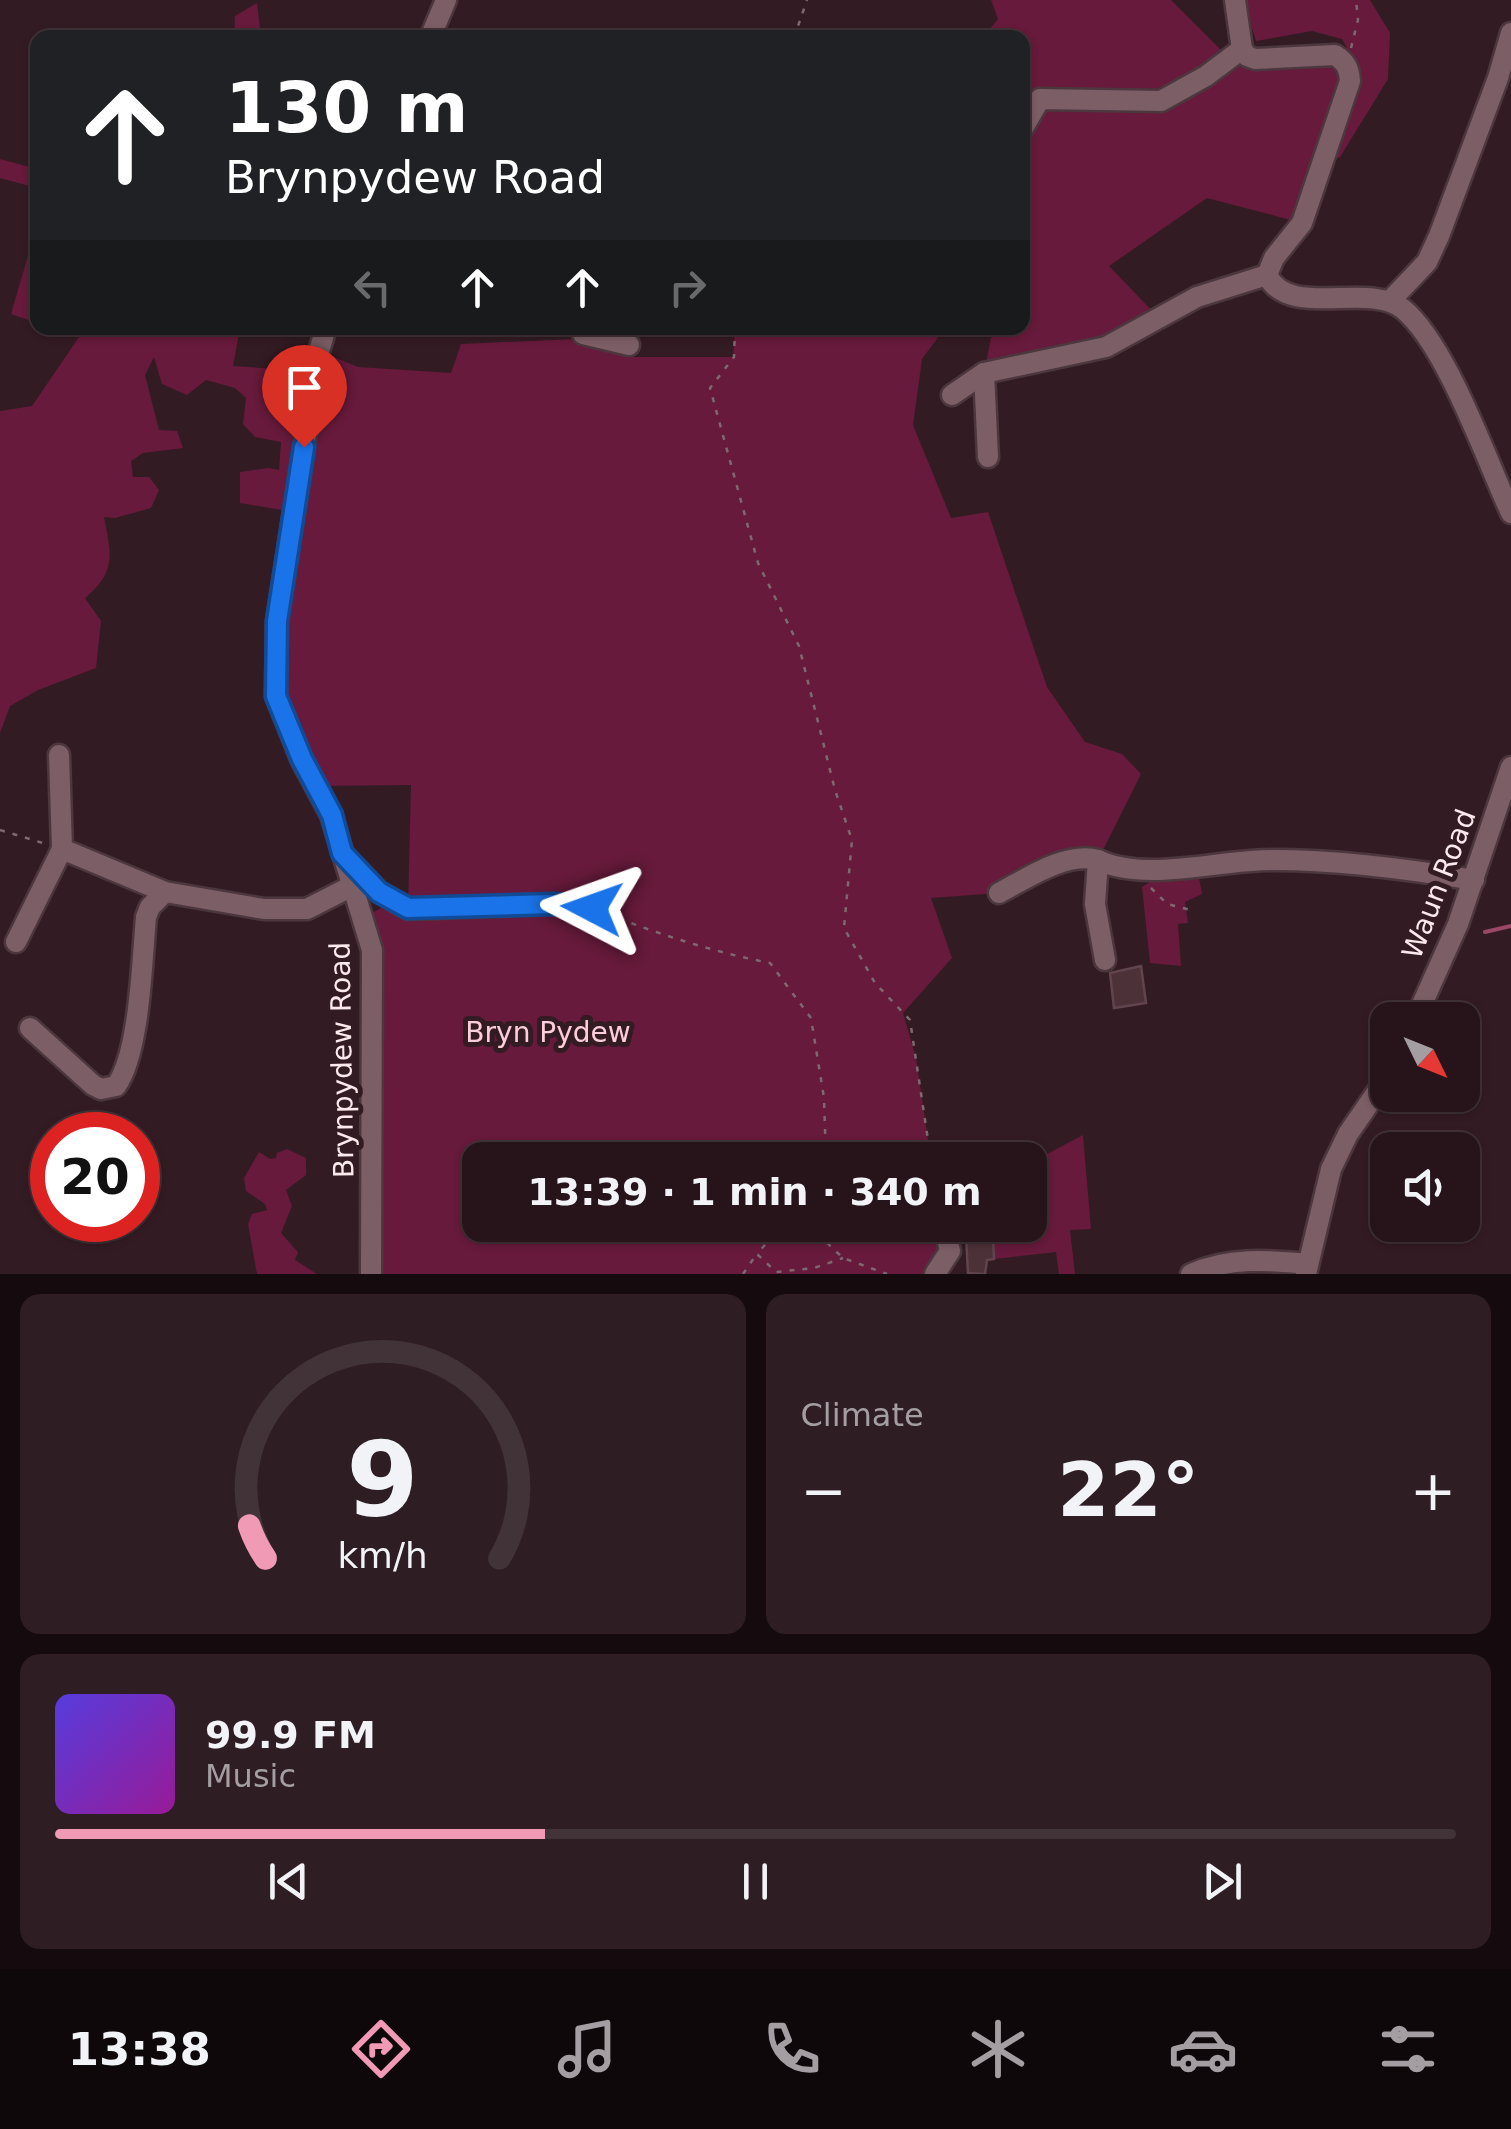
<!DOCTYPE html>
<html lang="en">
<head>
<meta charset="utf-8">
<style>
  body { margin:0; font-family:"DejaVu Sans",sans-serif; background:#2e1d23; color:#f1f3f6; height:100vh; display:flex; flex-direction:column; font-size:38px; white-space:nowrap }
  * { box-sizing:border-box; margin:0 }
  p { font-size:32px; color:#a49ea2 }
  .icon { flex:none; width:55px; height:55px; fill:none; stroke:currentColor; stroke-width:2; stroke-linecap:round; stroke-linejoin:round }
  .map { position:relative; height:1274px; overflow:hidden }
  .details { display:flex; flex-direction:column; gap:20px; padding:20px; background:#150b0e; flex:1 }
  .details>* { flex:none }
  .guide { position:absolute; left:30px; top:30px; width:1000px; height:305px; border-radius:20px; box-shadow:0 2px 8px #0004,0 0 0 2px #423339; background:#202124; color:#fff; overflow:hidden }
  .needle { width:65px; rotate:133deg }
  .fabs { position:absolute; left:1370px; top:1002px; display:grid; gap:20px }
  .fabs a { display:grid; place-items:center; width:110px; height:110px; border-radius:20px; background:#26141a; box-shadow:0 2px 8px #0004,0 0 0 2px #423339; font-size:50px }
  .speed { position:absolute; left:30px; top:1112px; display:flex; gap:20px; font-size:50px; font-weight:700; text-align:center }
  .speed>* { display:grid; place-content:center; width:130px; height:130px; border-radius:50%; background:#26141a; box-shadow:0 2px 8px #0004,0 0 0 2px #423339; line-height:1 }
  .speed .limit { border:15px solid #d22; background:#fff; color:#111 }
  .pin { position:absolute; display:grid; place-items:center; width:85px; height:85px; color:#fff; margin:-102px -42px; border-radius:50% 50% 50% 0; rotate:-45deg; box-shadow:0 0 10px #0007 }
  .pin .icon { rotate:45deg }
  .me { position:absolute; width:110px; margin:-55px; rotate:274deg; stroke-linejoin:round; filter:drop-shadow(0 0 8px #0008) }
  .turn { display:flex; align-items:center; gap:35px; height:210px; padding:0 30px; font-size:45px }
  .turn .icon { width:130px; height:130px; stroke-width:2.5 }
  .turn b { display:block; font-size:70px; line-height:85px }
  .lanes { display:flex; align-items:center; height:95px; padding:0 30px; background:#0003; justify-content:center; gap:50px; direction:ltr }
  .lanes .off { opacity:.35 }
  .big { font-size:75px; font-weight:600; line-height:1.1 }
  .details .widget { flex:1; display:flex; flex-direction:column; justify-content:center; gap:15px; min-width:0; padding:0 35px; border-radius:20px; background:#2e1d23 }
  .details .dial { align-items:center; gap:0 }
  .dial svg { height:260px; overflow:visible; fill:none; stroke:#423339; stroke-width:7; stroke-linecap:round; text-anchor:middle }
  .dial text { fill:#f1f3f6; stroke:none }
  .song { display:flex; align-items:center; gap:30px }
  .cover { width:120px; height:120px; border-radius:15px; background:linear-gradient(135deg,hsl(250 70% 55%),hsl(300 70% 35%)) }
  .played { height:10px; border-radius:5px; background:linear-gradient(90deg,#f09ab6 35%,#423339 35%) }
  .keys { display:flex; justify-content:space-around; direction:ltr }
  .heat { display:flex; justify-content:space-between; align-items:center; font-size:55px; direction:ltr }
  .details .tiles { flex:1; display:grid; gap:20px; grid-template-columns:1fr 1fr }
  .widget:last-child { grid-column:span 2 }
  .trip { position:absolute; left:462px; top:1142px; width:585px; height:100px; border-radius:20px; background:#26141a; box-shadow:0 2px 8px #0004,0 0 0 2px #423339; font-weight:600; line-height:100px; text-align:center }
  .tabs { display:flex; height:160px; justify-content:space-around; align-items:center; background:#0f080a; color:#a49ea2 }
  .tabs .icon { width:70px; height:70px }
  .tabs .current { color:#f09ab6 }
  .tabs b { font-size:45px; color:#f1f3f6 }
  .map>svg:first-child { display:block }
</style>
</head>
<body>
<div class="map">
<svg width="1511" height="1274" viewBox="0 0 1511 1274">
  <rect width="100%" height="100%" fill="#331b23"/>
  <g fill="#671a3b">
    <polygon points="991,0 1171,0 1225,54 1347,64 1302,223 1207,198 1109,266 1159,318 1106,347 984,373 993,328 1022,328 1022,114 1030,95 1023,76 1022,38 982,38 998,19"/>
    <polygon points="1243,0 1370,0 1390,33 1388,79 1340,157 1327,160 1354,61 1342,39 1312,31 1256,41"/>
    <polygon points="257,3 261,37 234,37 235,16"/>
    <polygon points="0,159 37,169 37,188 0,178"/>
    <polygon points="37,225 37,323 11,314"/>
    <path d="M53,328H240L233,366L276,369L314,382L319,351L358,367L451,373L461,344L576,339L634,357H733L735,328H945L922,359L913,425L951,518L988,512L1047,687L1085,742L1122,754L1141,774L1098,860L999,893L931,898L952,958L903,1013L916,1058L931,1160H480V1225H944L935,1274H371L364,917L393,902L408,908L411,785L317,786L280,713L294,512L240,503V472L269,468L279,470L281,442L255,437L243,424L246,398L235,388L206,380L187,395L162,384L154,357L145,375L159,430L177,431L183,448L143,453L131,461L133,477H149L159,490L151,508L115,518L104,517C111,553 117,572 85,598L101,621L96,668L38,690L10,706L0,733V411L32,406L79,337Z"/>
    <polygon points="1156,872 1198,873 1202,894 1185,902 1188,923 1178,924 1181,966 1150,963 1142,887 1153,880"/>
    <polygon points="1083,1135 1091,1229 1070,1230 1075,1274 1059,1274 1056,1252 995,1259 992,1231 960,1232 958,1225 1030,1225 1030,1163"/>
    <polygon points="287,1149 306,1158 306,1175 286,1190 292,1206 281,1233 298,1252 295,1260 317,1274 257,1274 248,1224 252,1214 267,1210 265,1204 246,1191 244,1178 259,1152 270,1159 276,1158 277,1153"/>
  </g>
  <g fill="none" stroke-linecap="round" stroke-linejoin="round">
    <polyline stroke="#9a4866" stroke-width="4" points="1485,932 1511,926"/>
  </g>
  <g fill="#4c3139" stroke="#61444d" stroke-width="2.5">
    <polygon points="1141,966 1146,1003 1114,1008 1110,973"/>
    <polygon points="985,1230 986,1238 993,1237 994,1259 987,1260 985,1274 968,1273 966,1235 968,1231"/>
  </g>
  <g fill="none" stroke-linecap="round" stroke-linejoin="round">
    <defs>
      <g id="minor">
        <path d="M1235,0L1242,49L1247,56L1255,59L1335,55C1346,62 1349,68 1350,81L1302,223L1274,258L1267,275C1289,320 1368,281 1403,309C1446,344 1486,459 1511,513"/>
        <polyline points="430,38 446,0"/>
        <polyline points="1022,130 1040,99 1161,101 1206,76 1242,49"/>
        <polyline points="1390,301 1427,262 1439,236 1498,78 1511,33"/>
        <polyline points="326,328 319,351 277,621 276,696 301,759 331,815 372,950 371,1274"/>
        <polyline points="583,328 583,334 629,345"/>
        <polyline points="984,373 988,457"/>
        <polyline points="952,395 984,373 1106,347 1197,297 1267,275"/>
        <polyline points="59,755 62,849"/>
        <polyline points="344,855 379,892 408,909 554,904 591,908"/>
        <path d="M999,893C1026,879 1066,851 1098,860"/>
        <polyline points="16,942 62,849 165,892 264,909 307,909 352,886"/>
        <path d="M1105,960L1095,904L1098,860C1147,883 1220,859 1274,860C1341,860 1408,869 1474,880"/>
        <polyline points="1415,1020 1458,924 1511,767"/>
        <path d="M30,1028L93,1085L101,1089L116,1086C140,1053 142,959 146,917L150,907L165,892"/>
        <polyline points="935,1274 950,1251 944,1225"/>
        <path d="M1191,1274C1228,1257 1269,1260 1308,1264"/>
        <polyline points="1306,1274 1331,1169 1348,1134 1388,1076"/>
      </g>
    </defs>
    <use href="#minor" stroke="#4c373e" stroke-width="25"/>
    <g stroke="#7f6970" stroke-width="2.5" stroke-dasharray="5 8" stroke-linecap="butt">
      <polyline points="794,38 807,0"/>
      <polyline points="1351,48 1358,20 1356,0"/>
      <polyline points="735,328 734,357 710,388 758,563 799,646 835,790 852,840 844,928 875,983 910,1020 931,1160"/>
      <polyline points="0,830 46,844"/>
      <polyline points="1151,888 1167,904 1195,911"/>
      <path d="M607,914C661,935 714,952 770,963L811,1018L824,1098L826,1160"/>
      <polyline points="782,1225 757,1254 776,1272 814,1268 843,1258"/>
      <polyline points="808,1225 843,1258 887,1274"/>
      <polyline points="743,1274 756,1255"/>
    </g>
    <use href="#minor" stroke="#7c5e67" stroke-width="20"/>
  </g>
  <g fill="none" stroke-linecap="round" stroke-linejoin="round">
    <defs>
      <polyline id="route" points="304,447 277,621 276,696 302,759 332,815 342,853 379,892 408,908 554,904 592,908"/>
    </defs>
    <use href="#route" stroke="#114b97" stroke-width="25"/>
    <use href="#route" stroke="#1a73e8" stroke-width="18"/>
  </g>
  <g text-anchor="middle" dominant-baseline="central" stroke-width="10" stroke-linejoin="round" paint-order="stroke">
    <g font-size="28" fill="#fbe9ee" stroke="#331b23">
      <text transform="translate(1439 884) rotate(-69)">Waun Road</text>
      <text transform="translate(342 1060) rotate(-91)">Brynpydew Road</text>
    </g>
    <g font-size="28" fill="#fdcddb" stroke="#331b23">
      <text x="548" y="1032">Bryn Pydew</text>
    </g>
  </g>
</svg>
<div class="fabs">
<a><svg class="needle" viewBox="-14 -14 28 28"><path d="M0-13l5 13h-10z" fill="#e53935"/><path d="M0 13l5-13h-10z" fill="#a49ea2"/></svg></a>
<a><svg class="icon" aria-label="sound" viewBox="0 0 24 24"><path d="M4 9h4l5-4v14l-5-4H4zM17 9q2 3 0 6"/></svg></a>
</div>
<div class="speed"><div class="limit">20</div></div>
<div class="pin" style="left:304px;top:447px;background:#d93025"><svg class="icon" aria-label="arrive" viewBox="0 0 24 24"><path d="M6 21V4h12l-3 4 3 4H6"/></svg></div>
<svg class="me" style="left:592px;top:908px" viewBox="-20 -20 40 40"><path d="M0-17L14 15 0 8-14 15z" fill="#1a73e8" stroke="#fff" stroke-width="4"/></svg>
<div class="trip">13:39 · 1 min · 340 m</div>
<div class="guide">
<div class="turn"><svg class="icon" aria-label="ahead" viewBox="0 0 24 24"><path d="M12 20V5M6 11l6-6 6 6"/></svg><div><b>130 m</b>Brynpydew Road</div></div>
<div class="lanes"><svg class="icon off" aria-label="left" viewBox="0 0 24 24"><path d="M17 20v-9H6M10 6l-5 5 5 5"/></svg><svg class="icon" aria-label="ahead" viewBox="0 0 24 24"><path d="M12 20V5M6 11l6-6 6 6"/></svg><svg class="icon" aria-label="ahead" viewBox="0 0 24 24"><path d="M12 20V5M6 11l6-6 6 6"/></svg><svg class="icon off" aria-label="right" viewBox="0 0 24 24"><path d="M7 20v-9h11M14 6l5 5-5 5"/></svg></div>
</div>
</div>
<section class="details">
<div class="tiles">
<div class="widget dial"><svg viewBox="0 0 100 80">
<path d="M14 69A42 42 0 1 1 86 69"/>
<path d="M14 69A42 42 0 0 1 9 59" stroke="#f09ab6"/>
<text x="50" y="56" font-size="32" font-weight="700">9</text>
<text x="50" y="72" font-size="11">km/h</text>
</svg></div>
<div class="widget"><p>Climate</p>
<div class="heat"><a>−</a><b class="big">22°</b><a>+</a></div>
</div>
<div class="widget">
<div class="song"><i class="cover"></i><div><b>99.9 FM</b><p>Music</p></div></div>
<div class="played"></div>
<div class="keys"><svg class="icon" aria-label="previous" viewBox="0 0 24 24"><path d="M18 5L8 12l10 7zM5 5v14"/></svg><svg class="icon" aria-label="pause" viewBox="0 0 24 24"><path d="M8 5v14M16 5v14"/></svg><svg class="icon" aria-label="next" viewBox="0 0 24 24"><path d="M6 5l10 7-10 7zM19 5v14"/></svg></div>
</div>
</div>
</section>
<nav class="tabs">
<b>13:38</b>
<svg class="icon current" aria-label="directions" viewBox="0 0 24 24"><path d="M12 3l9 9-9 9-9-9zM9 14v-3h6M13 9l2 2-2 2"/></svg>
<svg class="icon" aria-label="music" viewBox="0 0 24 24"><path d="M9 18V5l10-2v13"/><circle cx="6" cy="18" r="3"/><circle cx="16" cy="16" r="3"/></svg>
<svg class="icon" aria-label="phone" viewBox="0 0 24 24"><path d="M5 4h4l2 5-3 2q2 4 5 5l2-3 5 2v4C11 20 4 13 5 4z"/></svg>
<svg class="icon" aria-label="climate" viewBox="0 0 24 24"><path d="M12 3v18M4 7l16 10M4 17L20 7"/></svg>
<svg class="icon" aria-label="car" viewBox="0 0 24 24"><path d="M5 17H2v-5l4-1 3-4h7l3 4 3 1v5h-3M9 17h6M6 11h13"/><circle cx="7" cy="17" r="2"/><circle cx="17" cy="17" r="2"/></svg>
<svg class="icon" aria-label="filters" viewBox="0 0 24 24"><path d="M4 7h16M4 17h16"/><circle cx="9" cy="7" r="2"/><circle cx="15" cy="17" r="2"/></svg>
</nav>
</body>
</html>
